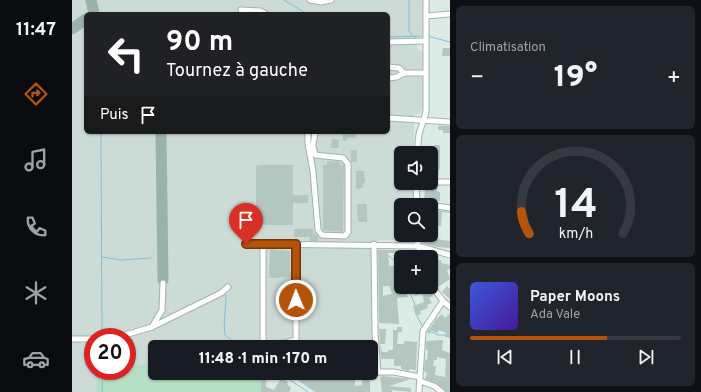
<!DOCTYPE html>
<html lang="fr">
<head>
<meta charset="utf-8">
<style>
  body { margin:0; font-family:Overpass,sans-serif; background:#20242c; color:#f1f3f6; height:100vh; display:flex; flex-direction:column; font-size:15px; white-space:nowrap }
  * { box-sizing:border-box; margin:0 }
  p { font-size:13px; color:#9ea1a6 }
  .icon { flex:none; width:22px; height:22px; fill:none; stroke:currentColor; stroke-width:2; stroke-linecap:round; stroke-linejoin:round }
  .map { position:relative; flex:1; overflow:hidden }
  .sheet { display:flex; flex-direction:column; gap:6px; padding:6px; background:#0d0f14; width:251px }
  .sheet>* { flex:none }
  .guide { position:absolute; left:12px; top:12px; width:306px; height:122px; border-radius:6px; box-shadow:0 1px 3px #0004; background:#202124; color:#fff; overflow:hidden }
  .fabs { position:absolute; left:322px; top:146px; display:grid; gap:8px }
  .fabs a { display:grid; place-items:center; width:44px; height:44px; border-radius:6px; background:#171b24; box-shadow:0 1px 3px #0004; font-size:20px }
  .speed { position:absolute; left:12px; top:328px; display:flex; gap:8px; font-size:20px; font-weight:700; text-align:center }
  .speed>* { display:grid; place-content:center; width:52px; height:52px; border-radius:50%; background:#171b24; box-shadow:0 1px 3px #0004; line-height:1 }
  .speed .limit { border:6px solid #d22; background:#fff; color:#111 }
  .pin { position:absolute; display:grid; place-items:center; width:34px; height:34px; color:#fff; margin:-41px -17px; border-radius:50% 50% 50% 0; rotate:-45deg; box-shadow:0 0 4px #0007 }
  .pin .icon { rotate:45deg }
  .me { position:absolute; width:44px; margin:-22px; rotate:359deg; stroke-linejoin:round; filter:drop-shadow(0 0 3px #0008) }
  .turn { display:flex; align-items:center; gap:14px; height:84px; padding:0 16px; font-size:18px }
  .turn .icon { width:52px; height:52px; stroke-width:2.5 }
  .turn b { display:block; font-size:28px; line-height:34px }
  .then { display:flex; align-items:center; height:38px; padding:0 16px; background:#0003; gap:8px; font-size:15px }
  .big { font-size:30px; font-weight:800; line-height:1.1 }
  .sheet .card { flex:1; display:flex; flex-direction:column; justify-content:center; gap:6px; min-width:0; padding:0 14px; border-radius:6px; background:#20242c }
  .sheet .dial { align-items:center; gap:0 }
  .dial svg { height:104px; overflow:visible; fill:none; stroke:#363941; stroke-width:7; stroke-linecap:round; text-anchor:middle }
  .dial text { fill:#f1f3f6; stroke:none }
  .song { display:flex; align-items:center; gap:12px }
  .cover { width:48px; height:48px; border-radius:6px; background:linear-gradient(135deg,hsl(230 70% 55%),hsl(260 70% 35%)) }
  .played { height:4px; border-radius:2px; background:linear-gradient(90deg,#b45309 65%,#363941 65%) }
  .keys { display:flex; justify-content:space-around; direction:ltr }
  .heat { display:flex; justify-content:space-between; align-items:center; font-size:22px; direction:ltr }
  .trip { position:absolute; left:76px; top:340px; width:230px; height:40px; border-radius:6px; background:#171b24; box-shadow:0 1px 3px #0004; font-weight:800; line-height:40px; text-align:center }
  main { display:flex; flex:1; min-height:0 }
  .tabs { display:flex; flex-direction:column; width:72px; justify-content:space-around; align-items:center; background:#090b0e; color:#9ea1a6 }
  .tabs .icon { width:28px; height:28px }
  .tabs .selected { color:#b45309 }
  .tabs b { font-size:18px; color:#f1f3f6 }
  .map>svg:first-child { display:block }
</style>
</head>
<body>
<main>
<nav class="tabs">
<b>11:47</b>
<svg class="icon selected" aria-label="directions" viewBox="0 0 24 24"><path d="M12 3l9 9-9 9-9-9zM9 14v-3h6M13 9l2 2-2 2"/></svg>
<svg class="icon" aria-label="music" viewBox="0 0 24 24"><path d="M9 18V5l10-2v13"/><circle cx="6" cy="18" r="3"/><circle cx="16" cy="16" r="3"/></svg>
<svg class="icon" aria-label="phone" viewBox="0 0 24 24"><path d="M5 4h4l2 5-3 2q2 4 5 5l2-3 5 2v4C11 20 4 13 5 4z"/></svg>
<svg class="icon" aria-label="climate" viewBox="0 0 24 24"><path d="M12 3v18M4 7l16 10M4 17L20 7"/></svg>
<svg class="icon" aria-label="car" viewBox="0 0 24 24"><path d="M5 17H2v-5l4-1 3-4h7l3 4 3 1v5h-3M9 17h6M6 11h13"/><circle cx="7" cy="17" r="2"/><circle cx="17" cy="17" r="2"/></svg>
</nav>
<div class="map">
<svg width="378" height="392" viewBox="0 0 378 392">
  <rect width="100%" height="100%" fill="#ddebe6"/>
  <path fill="#ccdbd6" fill-rule="evenodd" d="M0,0H351V33L344,40L345,48L351,53V69L348,73V77L352,79L351,108L347,114L342,115V153H329V183H341V205H329V235H341V239L300,241V346L83,347V373L188,392H0ZM14,14H316V132H14ZM21,337H55V371H21Z"/>
  <polygon fill="#b4dfc4" points="83,362 83,373 190,373 190,392 25,392 24,372 55,371 55,367"/>
  <g fill="none" stroke-linecap="round" stroke-linejoin="round">
    <g stroke="#7fc0d7" stroke-width="1">
      <polyline points="212,0 235,14"/>
      <polyline points="337,0 337,31 340,35"/>
      <polyline points="355,36 378,42"/>
      <polyline points="316,37 352,36"/>
      <polyline points="29,132 30,335"/>
      <polyline points="316,255 327,265"/>
      <polyline points="30,257 49,260 79,258"/>
      <polyline points="336,287 343,305"/>
      <path d="M154,295C154,309 151,322 153,335L169,347"/>
      <polyline points="345,316 351,327"/>
      <polyline points="355,330 366,335 373,335"/>
      <polyline points="212,376 236,392"/>
      <polyline points="30,392 31,371"/>
    </g>
    <g stroke="#9ab2ac" stroke-width="11">
      <polyline points="19,0 22,14"/>
      <polyline points="0,29 14,19"/>
      <polyline points="89,132 91,280"/>
    </g>
  </g>
  <g fill="#b3c6c0" fill-rule="evenodd">
    <polygon points="371,48 378,48 378,56 370,56"/>
    <polygon points="366,126 378,126 378,133 371,133 371,130 366,130"/>
    <polygon points="271,132 284,132 284,138 275,138 275,141 271,141"/>
    <polygon points="260,139 267,140 266,148 259,148"/>
    <polygon points="362,145 368,145 368,169 367,169 366,177 364,177 362,169"/>
    <rect x="279" y="150" width="6" height="12"/>
    <polygon points="255,161 268,162 268,165 272,165 271,232 251,230 251,165 255,165"/>
    <polygon points="187,165 221,165 221,195 236,195 236,203 221,203 221,225 184,225 184,166"/>
    <polygon points="284,171 292,171 293,183 291,183 291,188 284,189"/>
    <polygon points="354,183 359,186 366,186 365,191 368,192 368,201 352,200"/>
    <polygon points="285,204 295,204 295,222 286,222"/>
    <polygon points="359,209 378,212 378,213 370,212 369,226 359,225"/>
    <polygon points="222,229 241,229 241,233 246,236 246,241 238,241 238,237 222,237"/>
    <polygon points="357,235 357,241 363,242 364,239 378,241 378,248 365,247 350,243 350,236"/>
    <polygon points="198,249 218,251 218,272 220,272 220,277 197,278"/>
    <path d="M306,250H325L324,253H316L317,266L326,265L325,251L332,254V250H337V254L343,253L344,257H329V273L327,269L329,287H332L336,297L325,298L327,324L307,323ZM311,286H317L320,294L311,296Z"/>
    <polygon points="358,253 366,256 366,260 369,260 369,263 378,265 378,269 375,270 378,279 366,287 359,276 359,265 362,264 362,259 357,257"/>
    <polygon points="375,286 378,289 378,299 370,292"/>
    <polygon points="356,287 361,296 357,298 360,303 355,305 356,308 348,311 349,314 344,316 341,306 352,302 350,293 343,296 341,290"/>
    <polygon points="378,313 378,338 373,337 374,333 367,330 365,333 359,330 358,334 355,333 364,319 370,314 373,318"/>
    <polygon points="325,327 330,327 330,332 326,332 325,344 332,344 332,341 345,342 344,370 337,369 337,371 329,369 329,366 322,366 322,359 309,359 307,329 314,329 313,344 308,344 310,352 316,352 316,350 321,350 321,330 325,330"/>
    <path d="M371,340L370,350L378,353V392H374L364,383L353,379L355,373L352,371L353,359L355,360L356,350H354V341ZM365,357L374,359L373,377L363,375L364,366H361L362,360H365Z"/>
    <polygon points="189,373 195,373 194,387 202,390 208,380 204,378 207,373 224,373 229,377 231,373 236,373 250,378 283,378 283,386 290,385 290,377 294,376 295,373 297,376 304,376 304,378 298,380 298,392 243,392 220,376 214,374 211,379 216,382 215,384 219,388 217,392 189,392"/>
    <polygon points="311,376 339,379 317,386 339,388 339,392 320,390 320,392 310,392 308,377"/>
  </g>
  <g fill="none" stroke-linecap="round" stroke-linejoin="round">
    <defs>
      <g id="minor">
        <polyline points="238,0 249,2 259,0"/>
        <polyline points="169,10 188,11 194,14"/>
        <polyline points="354,16 378,14"/>
        <polyline points="316,42 354,41"/>
        <polyline points="316,67 327,68 332,73"/>
        <polyline points="316,78 325,77 332,73 354,73"/>
        <polyline points="316,118 378,122"/>
        <polyline points="236,132 236,144 241,171 246,230 250,235 273,236 276,232 276,164 271,158 243,155 241,146 243,132"/>
        <polyline points="345,153 347,134 354,112 354,0"/>
        <polyline points="359,182 378,182"/>
        <polyline points="344,183 345,205"/>
        <polyline points="345,203 378,208"/>
        <polyline points="345,235 346,246 350,257"/>
        <polyline points="174,244 346,246 378,255"/>
        <polyline points="302,244 303,332 306,372"/>
        <polyline points="191,245 191,340 194,344 213,343 224,340 224,244"/>
        <polyline points="359,285 371,301 378,307"/>
        <polyline points="80,327 90,310 91,283"/>
        <polyline points="46,337 80,327 149,293 156,287"/>
        <polyline points="0,339 21,339"/>
        <polyline points="299,372 322,372 348,377"/>
        <polyline points="244,373 268,375 291,373"/>
        <polyline points="348,381 362,386 370,392"/>
        <polyline points="347,392 351,331 371,301"/>
      </g>
    </defs>
    <use href="#minor" stroke="#a0b3ae" stroke-width="7"/>
    <use href="#minor" stroke="#fff" stroke-width="5"/>
  </g>
  <g fill="none" stroke-linecap="round" stroke-linejoin="round">
    <defs>
      <polyline id="route" points="174,244 224,244 224,300"/>
    </defs>
    <use href="#route" stroke="#753606" stroke-width="10"/>
    <use href="#route" stroke="#b45309" stroke-width="7"/>
  </g>
</svg>
<div class="fabs">
<a><svg class="icon" aria-label="sound" viewBox="0 0 24 24"><path d="M4 9h4l5-4v14l-5-4H4zM17 9q2 3 0 6"/></svg></a>
<a><svg class="icon" aria-label="search" viewBox="0 0 24 24"><circle cx="10" cy="10" r="6"/><path d="M15 15l6 6"/></svg></a>
<a>+</a>
</div>
<div class="speed"><div class="limit">20</div></div>
<div class="pin" style="left:174px;top:244px;background:#d93025"><svg class="icon" aria-label="arrive" viewBox="0 0 24 24"><path d="M6 21V4h12l-3 4 3 4H6"/></svg></div>
<svg class="me" style="left:224px;top:300px" viewBox="-20 -20 40 40"><circle r="17" fill="#b45309" stroke="#fff" stroke-width="3"/><path d="M0-11L8 9 0 5-8 9z" fill="#fff"/></svg>
<div class="trip">11:48 · 1 min · 170 m</div>
<div class="guide">
<div class="turn"><svg class="icon" aria-label="left" viewBox="0 0 24 24"><path d="M17 20v-9H6M10 6l-5 5 5 5"/></svg><div><b>90 m</b>Tournez à gauche</div></div>
<div class="then">Puis<svg class="icon" aria-label="arrive" viewBox="0 0 24 24"><path d="M6 21V4h12l-3 4 3 4H6"/></svg></div>
</div>
</div>
<section class="sheet">
<div class="card"><p>Climatisation</p>
<div class="heat"><a>−</a><b class="big">19°</b><a>+</a></div>
</div>
<div class="card dial"><svg viewBox="0 0 100 80">
<path d="M14 69A42 42 0 1 1 86 69"/>
<path d="M14 69A42 42 0 0 1 8 52" stroke="#b45309"/>
<text x="50" y="56" font-size="32" font-weight="700">14</text>
<text x="50" y="72" font-size="11">km/h</text>
</svg></div>
<div class="card">
<div class="song"><i class="cover"></i><div><b>Paper Moons</b><p>Ada Vale</p></div></div>
<div class="played"></div>
<div class="keys"><svg class="icon" aria-label="previous" viewBox="0 0 24 24"><path d="M18 5L8 12l10 7zM5 5v14"/></svg><svg class="icon" aria-label="pause" viewBox="0 0 24 24"><path d="M8 5v14M16 5v14"/></svg><svg class="icon" aria-label="next" viewBox="0 0 24 24"><path d="M6 5l10 7-10 7zM19 5v14"/></svg></div>
</div>
</section>
</main>
</body>
</html>
